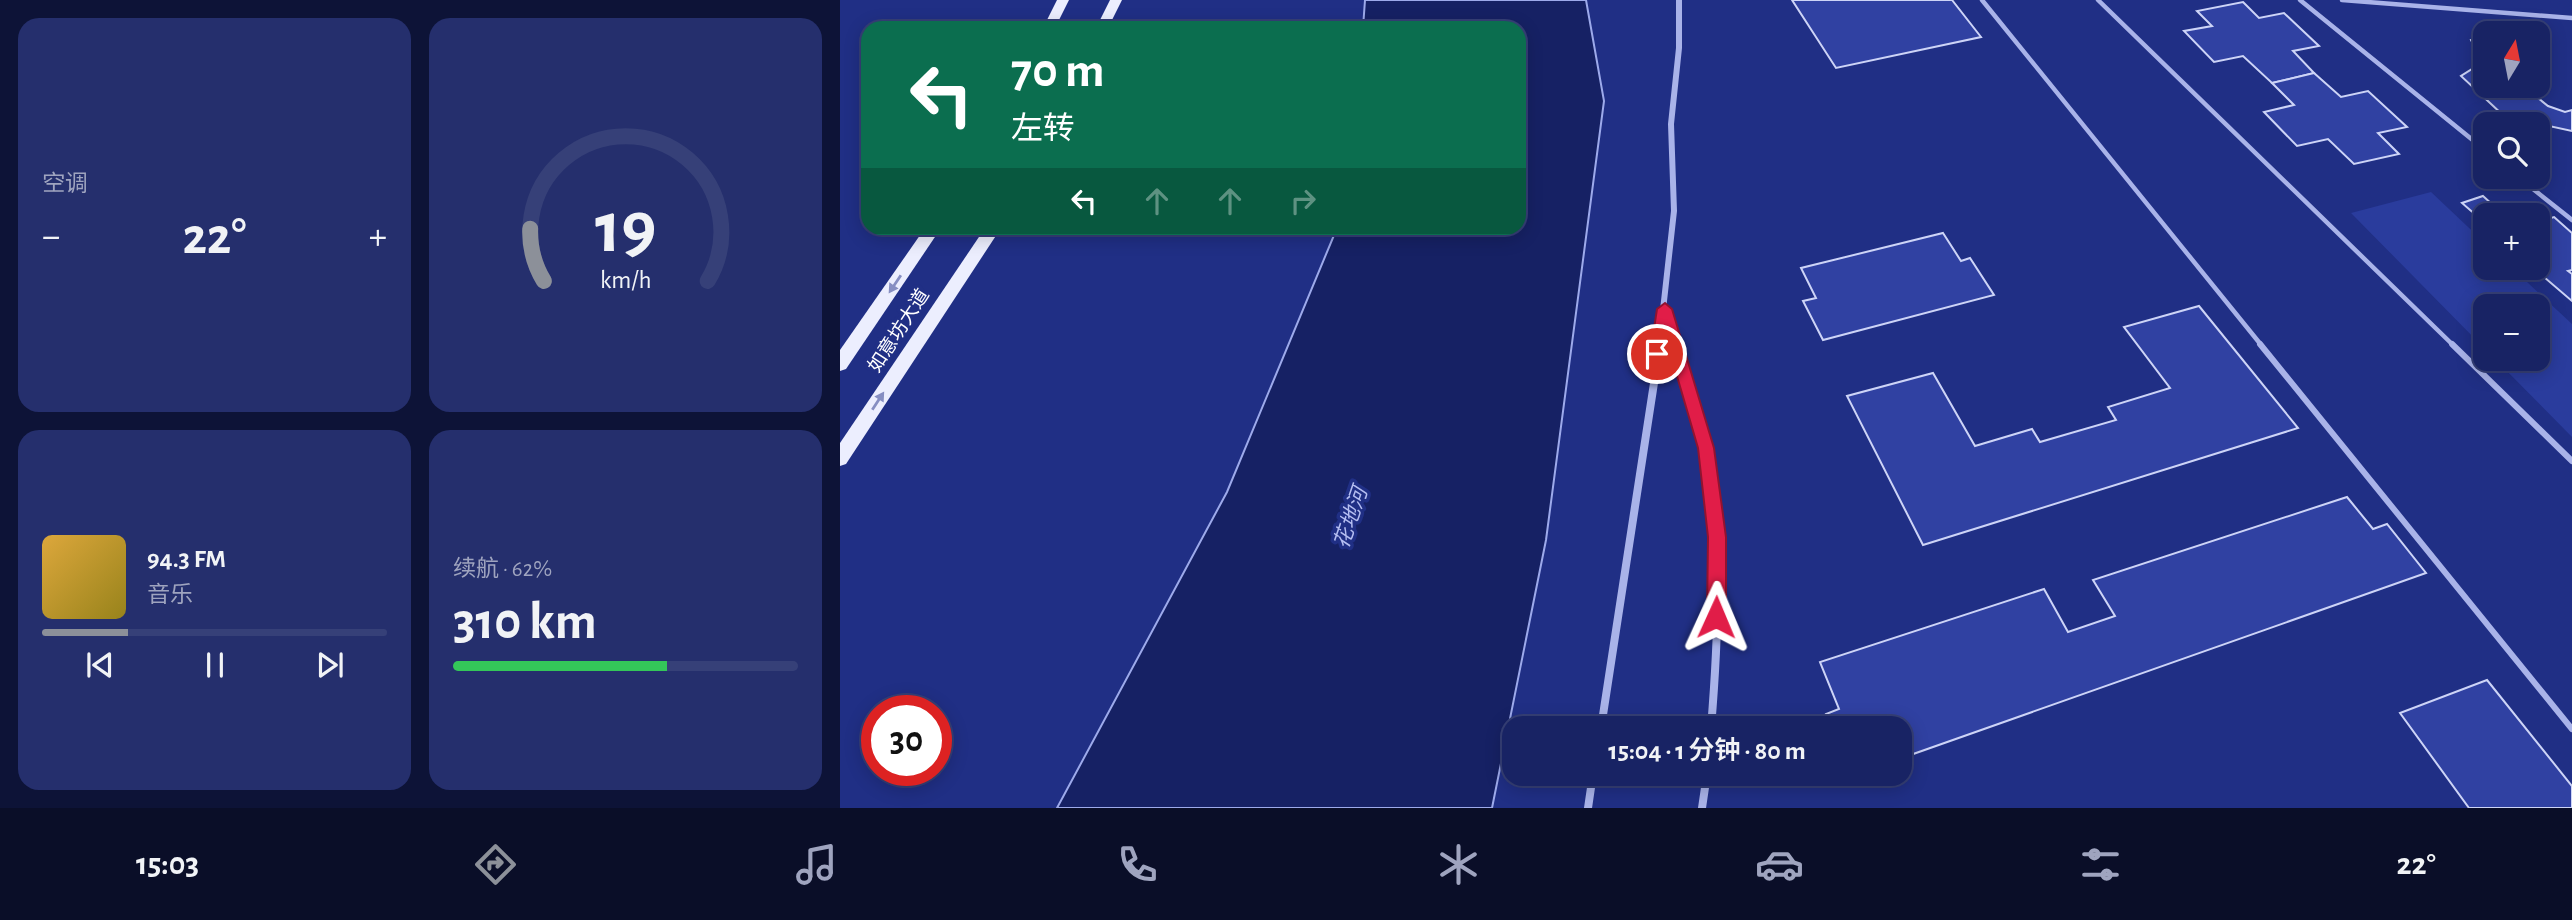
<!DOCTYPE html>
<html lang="zh">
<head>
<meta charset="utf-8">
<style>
  body { margin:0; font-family:"Alegreya Sans","Noto Sans SC",sans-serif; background:#252f6d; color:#f1f3f6; height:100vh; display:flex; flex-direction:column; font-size:26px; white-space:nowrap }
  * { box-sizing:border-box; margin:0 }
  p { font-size:23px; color:#9fa4bf }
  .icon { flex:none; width:38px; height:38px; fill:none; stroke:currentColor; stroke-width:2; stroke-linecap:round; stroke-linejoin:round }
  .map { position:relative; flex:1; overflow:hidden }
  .side { display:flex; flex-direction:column; gap:18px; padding:18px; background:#0d1337; width:840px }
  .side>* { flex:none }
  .banner { position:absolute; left:21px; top:21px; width:665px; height:214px; border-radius:21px; box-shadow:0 4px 18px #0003,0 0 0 2px #364078; background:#0b6e4f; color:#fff; overflow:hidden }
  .needle { width:46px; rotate:10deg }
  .fabs { position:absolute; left:1633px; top:21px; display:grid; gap:14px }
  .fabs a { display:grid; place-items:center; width:77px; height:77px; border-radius:14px; background:#182364; box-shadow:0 4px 18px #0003,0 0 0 2px #364078; font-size:35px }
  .speed { position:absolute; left:21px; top:695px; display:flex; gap:14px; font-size:35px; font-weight:700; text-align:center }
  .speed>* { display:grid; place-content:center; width:91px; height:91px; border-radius:50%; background:#182364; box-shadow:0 4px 18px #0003,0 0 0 2px #364078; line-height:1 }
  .speed .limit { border:10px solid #d22; background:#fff; color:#111 }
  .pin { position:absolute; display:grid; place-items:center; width:60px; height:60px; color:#fff; margin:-30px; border:4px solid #fff; border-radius:50%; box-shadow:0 2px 7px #0007 }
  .me { position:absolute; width:77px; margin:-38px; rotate:1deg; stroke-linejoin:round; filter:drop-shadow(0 0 5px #0008) }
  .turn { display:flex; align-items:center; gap:24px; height:147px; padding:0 35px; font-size:32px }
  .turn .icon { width:91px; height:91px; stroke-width:2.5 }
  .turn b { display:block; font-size:49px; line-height:60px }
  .lanes { display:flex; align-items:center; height:66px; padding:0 35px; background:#0003; justify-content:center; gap:35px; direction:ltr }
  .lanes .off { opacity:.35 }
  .big { font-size:52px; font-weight:600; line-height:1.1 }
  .side .tile { flex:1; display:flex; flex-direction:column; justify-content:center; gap:10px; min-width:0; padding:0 24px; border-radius:21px; background:#252f6d }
  .side .dial { align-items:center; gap:0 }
  .dial svg { height:182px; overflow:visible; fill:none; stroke:#364078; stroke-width:7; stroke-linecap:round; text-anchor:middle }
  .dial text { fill:#f1f3f6; stroke:none }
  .song { display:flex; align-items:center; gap:21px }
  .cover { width:84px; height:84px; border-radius:10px; background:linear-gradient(135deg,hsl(40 70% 55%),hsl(50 70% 35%)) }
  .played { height:7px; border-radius:4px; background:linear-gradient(90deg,#8c9099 25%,#364078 25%) }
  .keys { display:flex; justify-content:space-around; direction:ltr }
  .heat { display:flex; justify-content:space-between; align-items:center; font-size:38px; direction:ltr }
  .charge { height:10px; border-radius:5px; background:linear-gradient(90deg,#34c759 62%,#364078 0) }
  .side .tiles { flex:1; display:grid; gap:18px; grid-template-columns:repeat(2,1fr) }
  .trip { position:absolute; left:662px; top:716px; width:410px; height:70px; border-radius:21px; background:#182364; box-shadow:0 4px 18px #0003,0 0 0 2px #364078; font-weight:600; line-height:70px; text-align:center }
  .tabs { display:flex; height:112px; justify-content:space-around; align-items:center; background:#0a0e28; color:#9fa4bf }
  .tabs .icon { width:49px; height:49px }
  .tabs .current { color:#8c9099 }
  .tabs b { font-size:32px; color:#f1f3f6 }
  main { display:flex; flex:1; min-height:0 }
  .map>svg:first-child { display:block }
</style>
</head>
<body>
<main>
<section class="side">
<div class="tiles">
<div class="tile"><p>空调</p>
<div class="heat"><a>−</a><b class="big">22°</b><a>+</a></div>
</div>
<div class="tile dial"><svg viewBox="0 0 100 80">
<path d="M14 69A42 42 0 1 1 86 69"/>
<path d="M14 69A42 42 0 0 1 8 46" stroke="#8c9099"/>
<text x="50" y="56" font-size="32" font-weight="700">19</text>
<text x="50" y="72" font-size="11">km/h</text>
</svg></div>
<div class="tile">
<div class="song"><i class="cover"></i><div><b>94.3 FM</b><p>音乐</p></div></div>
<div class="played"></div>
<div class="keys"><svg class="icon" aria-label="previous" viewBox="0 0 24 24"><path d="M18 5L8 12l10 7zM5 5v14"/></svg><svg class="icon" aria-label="pause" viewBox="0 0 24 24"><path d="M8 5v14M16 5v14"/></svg><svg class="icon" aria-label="next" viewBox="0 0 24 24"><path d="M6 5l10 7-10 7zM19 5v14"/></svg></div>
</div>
<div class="tile"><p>续航 · 62%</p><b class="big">310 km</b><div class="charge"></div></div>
</div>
</section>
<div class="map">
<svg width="1732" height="808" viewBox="0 0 1732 808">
  <rect width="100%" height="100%" fill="#202f85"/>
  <polygon fill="#2a3c9d" points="1591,192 1645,243 1645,268 1672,268 1732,324 1732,437 1655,359 1698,359 1698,306 1645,306 1645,349 1511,213"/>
  <polygon fill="#162164" stroke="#9daaeb" stroke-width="2" points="525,0 746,0 764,101 706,540 652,808 217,808 387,492 497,228 679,228 679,28 523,28"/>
  <g fill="#3041a2" stroke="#cdd4f7" stroke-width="2">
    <polygon points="952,0 1112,0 1141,37 996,68"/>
    <polygon points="1403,2 1419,18 1444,13 1479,46 1453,51 1474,73 1432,83 1403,56 1374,62 1344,31 1372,26 1357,11"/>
    <polygon points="1677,25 1688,33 1651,33"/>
    <polygon points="1645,35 1645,86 1683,86 1708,106 1725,112 1732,110 1732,131 1664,116 1621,76 1635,67 1640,56 1631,40"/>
    <polygon points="1474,73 1501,97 1528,91 1567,127 1538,133 1559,154 1514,164 1488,139 1457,146 1424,112 1454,105 1432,83"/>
    <polygon points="1643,196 1664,215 1645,215 1645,223 1622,203"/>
    <polygon points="1714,217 1732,233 1732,270 1728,271 1732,274 1732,301 1704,277 1699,278 1687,268 1698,268 1698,222"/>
    <polygon points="1103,233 1121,261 1130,258 1154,295 983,340 963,301 976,298 961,268"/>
    <polygon points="1359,306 1458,428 1083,545 1007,396 1093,373 1135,446 1192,429 1200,442 1276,420 1268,407 1330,388 1284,327"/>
    <polygon points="1507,497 1533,529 1547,524 1586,573 1059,759 1059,728 992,728 986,714 999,709 980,662 1204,589 1228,632 1275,616 1253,580"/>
    <polygon points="1647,680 1732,786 1732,808 1629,808 1560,713"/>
  </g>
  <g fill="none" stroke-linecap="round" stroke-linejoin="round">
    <g stroke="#a9b3e9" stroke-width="4.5">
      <polyline points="1142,0 1422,346"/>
      <polyline points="1258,0 1614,346"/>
      <polyline points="1460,0 1645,150"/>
      <polyline points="1502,0 1732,18"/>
      <polyline points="1678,177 1732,220"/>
    </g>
    <g stroke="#a9b3e9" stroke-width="6">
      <polyline points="1420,344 1732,729"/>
      <polyline points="1612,344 1732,461"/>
    </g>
    <g stroke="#a9b3e9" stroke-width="6">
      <polyline points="826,312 837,346"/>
      <polyline points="819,346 834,211 831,124 839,48 839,0"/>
    </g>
    <g stroke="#a9b3e9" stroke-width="8">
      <path d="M836,344C846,374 856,405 863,436C883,532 879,631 871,728"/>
      <polyline points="761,728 820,344"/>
      <polyline points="748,808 753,774"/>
      <polyline points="862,808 867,774"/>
    </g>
    <g fill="#eceefe" fill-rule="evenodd">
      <polygon points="217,0 229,0 215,28 203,28"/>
      <polygon points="270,0 282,0 268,28 256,28"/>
      <polygon points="85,228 101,228 6,369 0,371 0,350"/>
      <polygon points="145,228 161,228 6,464 0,466 0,443"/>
    </g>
  </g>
  <defs><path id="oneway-solid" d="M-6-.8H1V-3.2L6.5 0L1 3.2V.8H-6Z" transform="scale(1.75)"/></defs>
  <g fill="#868ec2">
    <use href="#oneway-solid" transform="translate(55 284) rotate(124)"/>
    <use href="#oneway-solid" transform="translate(38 401) rotate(-57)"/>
  </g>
  <polygon fill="#e11d48" stroke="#92132f" stroke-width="2" points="825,303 832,309 874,448 886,537 886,617 883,623 876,626 870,623 867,617 868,537 858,448 827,342 823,358 817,360 810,354 817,309"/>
  <g text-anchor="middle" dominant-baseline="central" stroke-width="7" stroke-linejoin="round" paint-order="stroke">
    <g font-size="19" fill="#fff" stroke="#202f85">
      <text transform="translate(59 331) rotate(-57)">如意坊大道</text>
    </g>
    <g font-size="21" font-style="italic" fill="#b5bef1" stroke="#202f85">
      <text transform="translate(511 518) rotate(-71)">花地河</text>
    </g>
  </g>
</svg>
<div class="fabs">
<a><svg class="needle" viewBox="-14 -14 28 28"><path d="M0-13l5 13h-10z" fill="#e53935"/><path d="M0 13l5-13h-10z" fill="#9fa4bf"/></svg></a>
<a><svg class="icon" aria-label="search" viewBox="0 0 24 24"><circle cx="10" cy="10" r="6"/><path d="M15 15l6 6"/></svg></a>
<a>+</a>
<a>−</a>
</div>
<div class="speed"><div class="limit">30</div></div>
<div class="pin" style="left:817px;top:354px;background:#d93025"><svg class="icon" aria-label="arrive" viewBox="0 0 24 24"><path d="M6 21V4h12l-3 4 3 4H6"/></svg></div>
<svg class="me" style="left:876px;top:617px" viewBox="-20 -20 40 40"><path d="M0-17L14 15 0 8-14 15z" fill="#e11d48" stroke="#fff" stroke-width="4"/></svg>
<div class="trip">15:04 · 1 分钟 · 80 m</div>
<div class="banner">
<div class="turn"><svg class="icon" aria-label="left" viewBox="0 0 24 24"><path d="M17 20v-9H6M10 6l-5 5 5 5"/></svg><div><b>70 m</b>左转</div></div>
<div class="lanes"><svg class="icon" aria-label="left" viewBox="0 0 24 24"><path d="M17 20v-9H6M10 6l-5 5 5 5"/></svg><svg class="icon off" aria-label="ahead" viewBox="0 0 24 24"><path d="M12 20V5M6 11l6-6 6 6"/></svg><svg class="icon off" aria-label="ahead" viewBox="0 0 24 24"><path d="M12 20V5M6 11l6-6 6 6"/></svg><svg class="icon off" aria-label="right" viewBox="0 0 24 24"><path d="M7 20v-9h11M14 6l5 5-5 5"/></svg></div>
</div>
</div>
</main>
<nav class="tabs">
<b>15:03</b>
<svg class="icon current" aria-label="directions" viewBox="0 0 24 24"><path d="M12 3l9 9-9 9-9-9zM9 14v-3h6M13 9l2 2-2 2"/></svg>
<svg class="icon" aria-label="music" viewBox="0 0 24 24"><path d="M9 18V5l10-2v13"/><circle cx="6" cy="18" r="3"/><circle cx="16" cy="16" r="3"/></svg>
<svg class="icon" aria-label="phone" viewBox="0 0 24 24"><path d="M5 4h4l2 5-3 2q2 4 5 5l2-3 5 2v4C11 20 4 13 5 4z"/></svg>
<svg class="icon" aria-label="climate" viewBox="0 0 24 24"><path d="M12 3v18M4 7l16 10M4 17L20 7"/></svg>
<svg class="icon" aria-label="car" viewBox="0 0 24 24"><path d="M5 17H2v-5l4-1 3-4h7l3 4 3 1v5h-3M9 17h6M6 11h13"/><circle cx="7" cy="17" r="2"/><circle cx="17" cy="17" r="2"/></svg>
<svg class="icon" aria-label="filters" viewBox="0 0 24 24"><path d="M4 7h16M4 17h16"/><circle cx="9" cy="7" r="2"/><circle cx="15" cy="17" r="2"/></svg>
<b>22°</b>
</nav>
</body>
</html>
